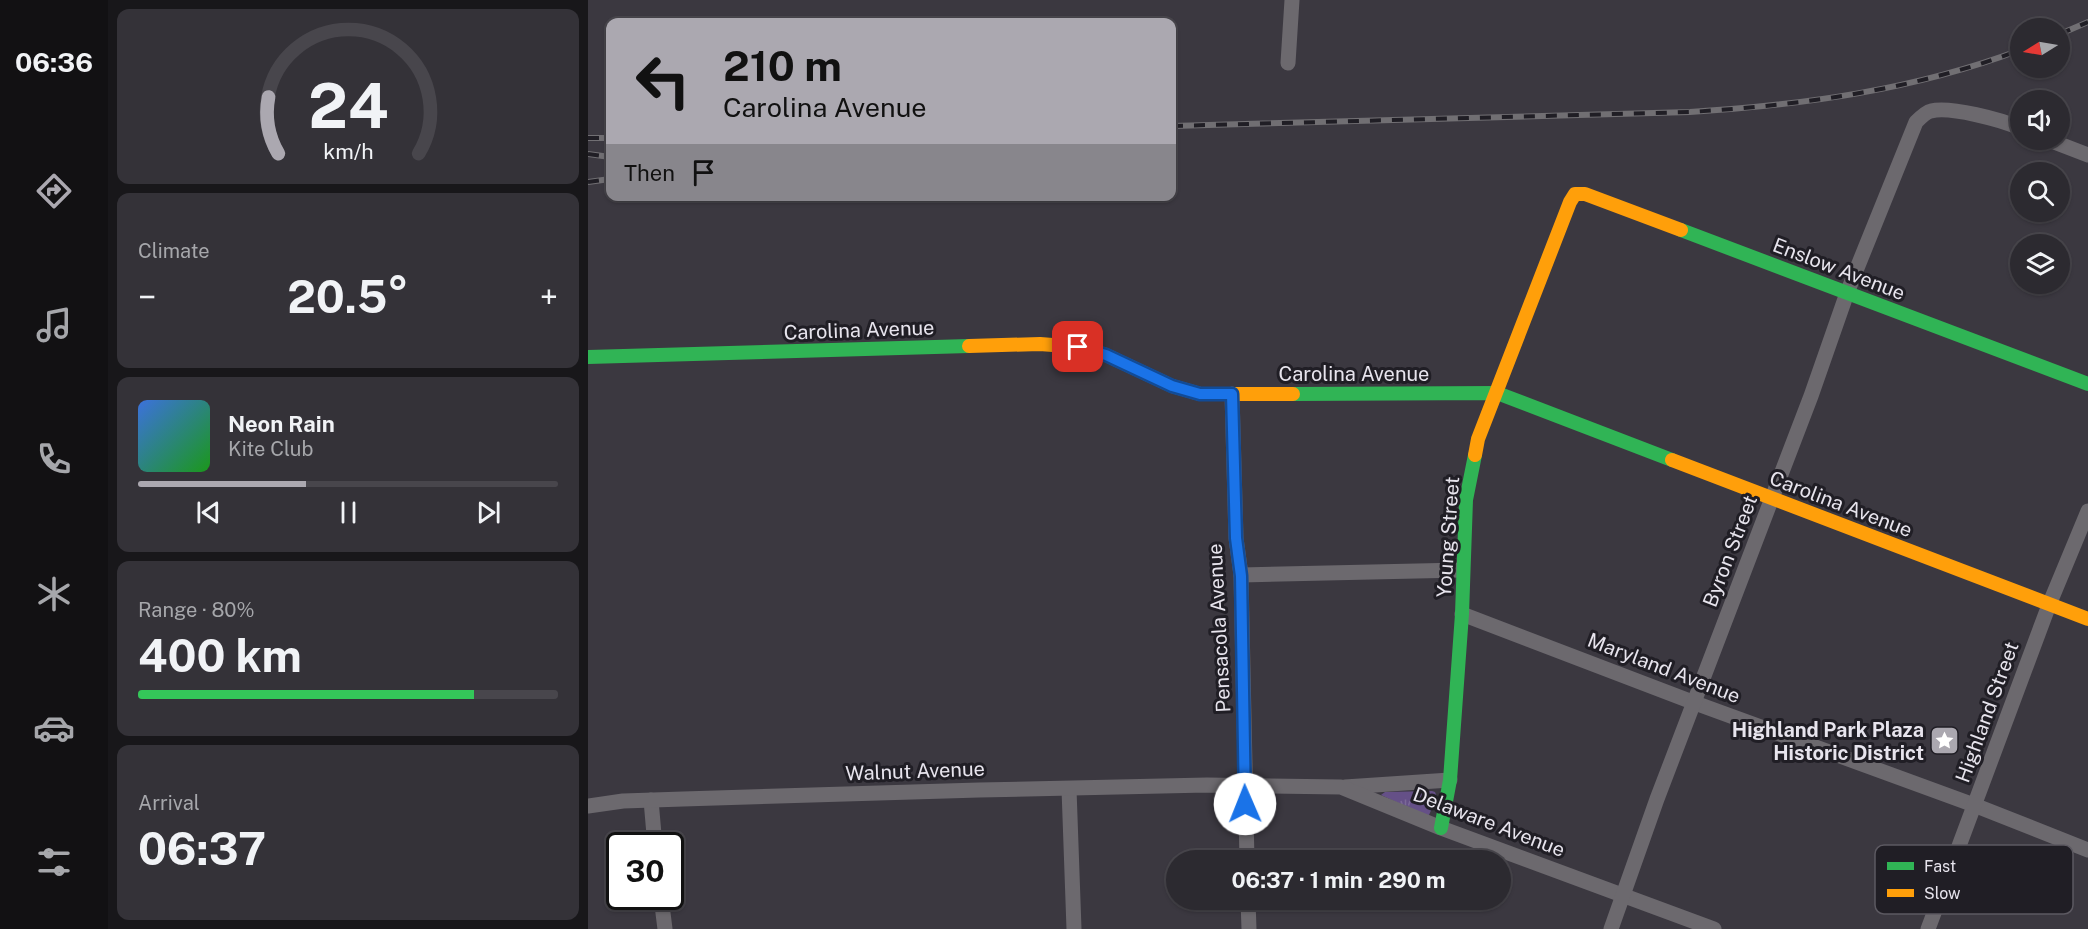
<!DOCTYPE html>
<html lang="en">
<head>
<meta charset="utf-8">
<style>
  body { margin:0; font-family:"Public Sans",sans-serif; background:#343238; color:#f1f3f6; height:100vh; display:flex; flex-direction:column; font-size:22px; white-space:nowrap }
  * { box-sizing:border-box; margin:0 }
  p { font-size:20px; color:#a6a7ab }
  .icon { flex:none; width:33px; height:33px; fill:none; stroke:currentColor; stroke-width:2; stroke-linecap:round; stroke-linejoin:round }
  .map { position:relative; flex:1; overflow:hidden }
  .sheet { display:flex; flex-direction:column; gap:9px; padding:9px; background:#18171a; width:480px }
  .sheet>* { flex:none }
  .banner { position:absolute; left:18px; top:18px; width:570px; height:183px; border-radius:12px; box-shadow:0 2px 4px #0004,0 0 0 2px #48464c; background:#aba8b0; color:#111; overflow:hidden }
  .needle { width:39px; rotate:259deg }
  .tools { position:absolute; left:1422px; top:18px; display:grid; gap:12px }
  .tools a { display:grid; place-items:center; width:60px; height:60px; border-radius:50%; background:#2c2a30; box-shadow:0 2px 4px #0004,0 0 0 2px #48464c; font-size:30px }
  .speed { position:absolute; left:18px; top:832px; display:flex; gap:12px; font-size:30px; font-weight:700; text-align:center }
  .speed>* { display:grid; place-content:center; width:78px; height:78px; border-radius:50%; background:#2c2a30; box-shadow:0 2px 4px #0004,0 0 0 2px #48464c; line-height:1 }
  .speed .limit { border:3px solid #111; border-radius:9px; background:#fff; color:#111 }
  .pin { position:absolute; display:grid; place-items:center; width:51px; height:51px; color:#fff; margin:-26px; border-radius:12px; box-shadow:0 3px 9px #0006 }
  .me { position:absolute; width:66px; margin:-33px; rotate:359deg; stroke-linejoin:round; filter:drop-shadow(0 0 4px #0008) }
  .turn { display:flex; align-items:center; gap:21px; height:126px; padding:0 18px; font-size:27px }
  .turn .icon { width:78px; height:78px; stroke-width:2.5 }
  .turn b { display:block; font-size:42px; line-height:51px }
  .then { display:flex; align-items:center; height:57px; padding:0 18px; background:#0003; gap:12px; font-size:22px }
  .big { font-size:45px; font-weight:700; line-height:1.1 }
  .sheet .card { flex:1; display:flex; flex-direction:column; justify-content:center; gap:9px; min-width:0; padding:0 21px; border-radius:12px; background:#343238 }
  .sheet .dial { align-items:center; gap:0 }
  .dial svg { height:156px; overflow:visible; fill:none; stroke:#48464c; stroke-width:7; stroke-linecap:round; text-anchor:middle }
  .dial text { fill:#f1f3f6; stroke:none }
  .song { display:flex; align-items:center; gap:18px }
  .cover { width:72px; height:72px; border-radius:9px; background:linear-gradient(135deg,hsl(220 70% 55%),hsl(120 70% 35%)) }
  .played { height:6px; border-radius:3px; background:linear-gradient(90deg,#aba8b0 40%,#48464c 40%) }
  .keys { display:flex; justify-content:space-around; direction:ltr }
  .heat { display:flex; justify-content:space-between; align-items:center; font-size:33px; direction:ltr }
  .charge { height:9px; border-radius:4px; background:linear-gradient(90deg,#34c759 80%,#48464c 0) }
  .trip { position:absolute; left:578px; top:850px; width:345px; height:60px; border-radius:30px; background:#2c2a30; box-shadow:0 2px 4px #0004,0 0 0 2px #48464c; font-weight:700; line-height:60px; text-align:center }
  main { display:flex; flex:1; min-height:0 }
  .menu { display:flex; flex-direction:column; width:108px; justify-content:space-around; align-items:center; background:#121113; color:#a6a7ab }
  .menu .icon { width:42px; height:42px }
  .menu .on { color:#aba8b0 }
  .menu b { font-size:27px; color:#f1f3f6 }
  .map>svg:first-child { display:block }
</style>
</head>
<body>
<main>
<nav class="menu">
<b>06:36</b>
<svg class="icon on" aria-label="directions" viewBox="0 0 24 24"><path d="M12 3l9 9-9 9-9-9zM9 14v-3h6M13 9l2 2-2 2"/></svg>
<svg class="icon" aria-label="music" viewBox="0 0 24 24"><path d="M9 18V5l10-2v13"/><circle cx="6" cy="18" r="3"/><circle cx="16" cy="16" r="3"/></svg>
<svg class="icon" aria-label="phone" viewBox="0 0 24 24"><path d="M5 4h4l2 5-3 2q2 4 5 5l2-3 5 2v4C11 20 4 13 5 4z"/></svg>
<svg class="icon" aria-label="climate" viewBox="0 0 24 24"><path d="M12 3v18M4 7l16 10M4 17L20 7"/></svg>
<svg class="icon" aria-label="car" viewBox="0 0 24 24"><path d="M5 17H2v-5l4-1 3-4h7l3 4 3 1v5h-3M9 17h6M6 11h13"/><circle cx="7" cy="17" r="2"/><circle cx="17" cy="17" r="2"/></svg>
<svg class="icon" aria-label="filters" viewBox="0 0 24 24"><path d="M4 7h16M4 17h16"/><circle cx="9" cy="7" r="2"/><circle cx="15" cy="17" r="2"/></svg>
</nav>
<section class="sheet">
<div class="card dial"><svg viewBox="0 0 100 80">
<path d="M14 69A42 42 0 1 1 86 69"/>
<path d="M14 69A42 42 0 0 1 9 40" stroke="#aba8b0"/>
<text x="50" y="56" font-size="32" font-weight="700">24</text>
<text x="50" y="72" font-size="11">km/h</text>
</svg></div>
<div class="card"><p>Climate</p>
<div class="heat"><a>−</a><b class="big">20.5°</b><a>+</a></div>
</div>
<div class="card">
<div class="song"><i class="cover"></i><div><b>Neon Rain</b><p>Kite Club</p></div></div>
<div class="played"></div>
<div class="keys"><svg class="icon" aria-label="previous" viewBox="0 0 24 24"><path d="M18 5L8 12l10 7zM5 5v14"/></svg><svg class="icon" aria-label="pause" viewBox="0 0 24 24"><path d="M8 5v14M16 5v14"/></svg><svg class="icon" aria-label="next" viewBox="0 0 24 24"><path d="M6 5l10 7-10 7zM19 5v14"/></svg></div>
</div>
<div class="card"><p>Range · 80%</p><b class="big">400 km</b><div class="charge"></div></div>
<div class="card"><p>Arrival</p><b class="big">06:37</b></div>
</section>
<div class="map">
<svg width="1500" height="929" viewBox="0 0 1500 929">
  <defs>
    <pattern id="grass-tufts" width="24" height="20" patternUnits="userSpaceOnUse" patternTransform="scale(1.5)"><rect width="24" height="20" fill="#655087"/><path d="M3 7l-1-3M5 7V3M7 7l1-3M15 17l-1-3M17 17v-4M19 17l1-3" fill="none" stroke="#7b6998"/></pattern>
  </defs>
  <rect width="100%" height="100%" fill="#3b3840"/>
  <polygon fill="url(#grass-tufts)" points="844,791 847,792 849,797 841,815 836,815 793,795 797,792"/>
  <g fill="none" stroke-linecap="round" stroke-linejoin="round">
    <g stroke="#6c696e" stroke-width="15">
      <polyline points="700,63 704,0"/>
      <polyline points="1461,140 1500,155"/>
      <polyline points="644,394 648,538 653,575 659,861"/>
      <polyline points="653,575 874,570"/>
      <polyline points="874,614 1107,703 1386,805 1500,850"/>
      <polyline points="757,787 862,780"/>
      <polyline points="481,789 486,929"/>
      <polyline points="63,800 67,846"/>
      <polyline points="0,806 35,801 95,799 391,790 619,785 753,787 853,828 1126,929"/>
      <polyline points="73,897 77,929"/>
      <polyline points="660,900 661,929"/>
      <path d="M1023,929L1069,799L1223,396L1259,293L1328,122C1332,118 1338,112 1343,111C1362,106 1414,120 1432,128"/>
      <polyline points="1340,929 1461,605 1500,511"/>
    </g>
    <g stroke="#30b455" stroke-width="14">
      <polyline points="1093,230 1500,384"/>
      <polyline points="0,357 381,346"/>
      <polyline points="705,394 909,393 1084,460"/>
      <polyline points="853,828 862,780 874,614 878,500 887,455"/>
    </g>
    <g stroke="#ff9f0a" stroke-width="14">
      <polyline points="381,346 452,344 490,347 518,355 584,386 612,394 705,394"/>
      <polyline points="887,455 890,439 982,202 987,194 997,194 1093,230"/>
      <polyline points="1084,460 1500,619"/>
    </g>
    <defs>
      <g id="rail">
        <polyline points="1472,34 1500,22"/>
        <path d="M584,126L1102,112C1215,105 1326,90 1432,50"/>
        <polyline points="0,138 22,138"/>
        <polyline points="0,154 22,157"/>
        <polyline points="0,182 22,179"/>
      </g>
    </defs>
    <use href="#rail" stroke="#716f73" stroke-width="6"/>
    <use href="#rail" stroke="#201e25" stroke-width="4" stroke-dasharray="11" stroke-linecap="butt"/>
  </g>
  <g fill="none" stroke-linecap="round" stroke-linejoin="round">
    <defs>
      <polyline id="route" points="490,347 518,355 584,386 612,394 644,394 648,538 653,576 657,804"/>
    </defs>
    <use href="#route" stroke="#114b97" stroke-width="15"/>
    <use href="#route" stroke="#1a73e8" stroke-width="10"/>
  </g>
  <defs>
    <symbol id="sight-square" viewBox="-11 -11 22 22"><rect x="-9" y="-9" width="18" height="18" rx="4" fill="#aba8b0" stroke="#201e25"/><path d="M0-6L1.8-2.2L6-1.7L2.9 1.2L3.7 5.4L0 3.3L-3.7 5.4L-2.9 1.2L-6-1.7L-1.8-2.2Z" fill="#fff"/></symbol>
  </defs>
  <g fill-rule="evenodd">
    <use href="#sight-square" x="1340" y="724" width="33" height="33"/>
  </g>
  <g text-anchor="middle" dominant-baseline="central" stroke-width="6" stroke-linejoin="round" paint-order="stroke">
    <g font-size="20" fill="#e7e4ed" stroke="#201e25">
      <text transform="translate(1251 269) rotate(21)">Enslow Avenue</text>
      <text transform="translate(271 330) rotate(-2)">Carolina Avenue</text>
      <text x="766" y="374">Carolina Avenue</text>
      <text transform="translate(1253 504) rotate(21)">Carolina Avenue</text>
      <text transform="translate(860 537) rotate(-86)">Young Street</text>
      <text transform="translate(1142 551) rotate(-69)">Byron Street</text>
      <text transform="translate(631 628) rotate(-93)">Pensacola Avenue</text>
      <text transform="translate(1076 668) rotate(21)">Maryland Avenue</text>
      <text transform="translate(1399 712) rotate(-70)">Highland Street</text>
      <text transform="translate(327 771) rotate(-2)">Walnut Avenue</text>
      <text transform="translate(901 822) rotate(21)">Delaware Avenue</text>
    </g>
    <g font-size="20" font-weight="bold" fill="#e7e4ed" stroke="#201e25" text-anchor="end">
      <text x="1336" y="730">Highland Park Plaza<tspan x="1336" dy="23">Historic District</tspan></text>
    </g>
  </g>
  <rect x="1287" y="845" width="198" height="69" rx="9" fill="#201e25" stroke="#5c5961" stroke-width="1.5"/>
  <rect x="1299" y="862" width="27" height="8" fill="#30b455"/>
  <rect x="1299" y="889" width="27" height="8" fill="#ff9f0a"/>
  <g font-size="16" fill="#e7e4ed">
    <text x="1336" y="872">Fast</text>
    <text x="1336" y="899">Slow</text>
  </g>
</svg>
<div class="tools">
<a><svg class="needle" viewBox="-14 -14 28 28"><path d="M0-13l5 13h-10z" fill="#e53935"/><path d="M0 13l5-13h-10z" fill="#a6a7ab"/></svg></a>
<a><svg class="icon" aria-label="sound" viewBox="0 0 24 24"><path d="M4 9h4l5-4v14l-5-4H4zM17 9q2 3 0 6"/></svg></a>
<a><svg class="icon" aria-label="search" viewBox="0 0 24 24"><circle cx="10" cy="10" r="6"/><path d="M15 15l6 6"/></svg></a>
<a><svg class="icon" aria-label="layers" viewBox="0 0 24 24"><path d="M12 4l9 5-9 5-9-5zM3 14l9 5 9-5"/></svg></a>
</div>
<div class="speed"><div class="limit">30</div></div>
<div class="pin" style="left:490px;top:347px;background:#d93025"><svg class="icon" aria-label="arrive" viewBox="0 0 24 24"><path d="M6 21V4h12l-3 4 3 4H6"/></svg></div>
<svg class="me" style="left:657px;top:804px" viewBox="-20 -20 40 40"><circle r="19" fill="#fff"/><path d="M0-13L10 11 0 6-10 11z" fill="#1a73e8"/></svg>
<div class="trip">06:37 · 1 min · 290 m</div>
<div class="banner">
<div class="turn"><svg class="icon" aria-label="left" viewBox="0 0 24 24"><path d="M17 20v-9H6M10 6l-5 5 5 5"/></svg><div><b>210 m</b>Carolina Avenue</div></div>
<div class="then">Then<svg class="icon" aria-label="arrive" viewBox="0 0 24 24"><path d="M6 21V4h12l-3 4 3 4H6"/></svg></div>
</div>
</div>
</main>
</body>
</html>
